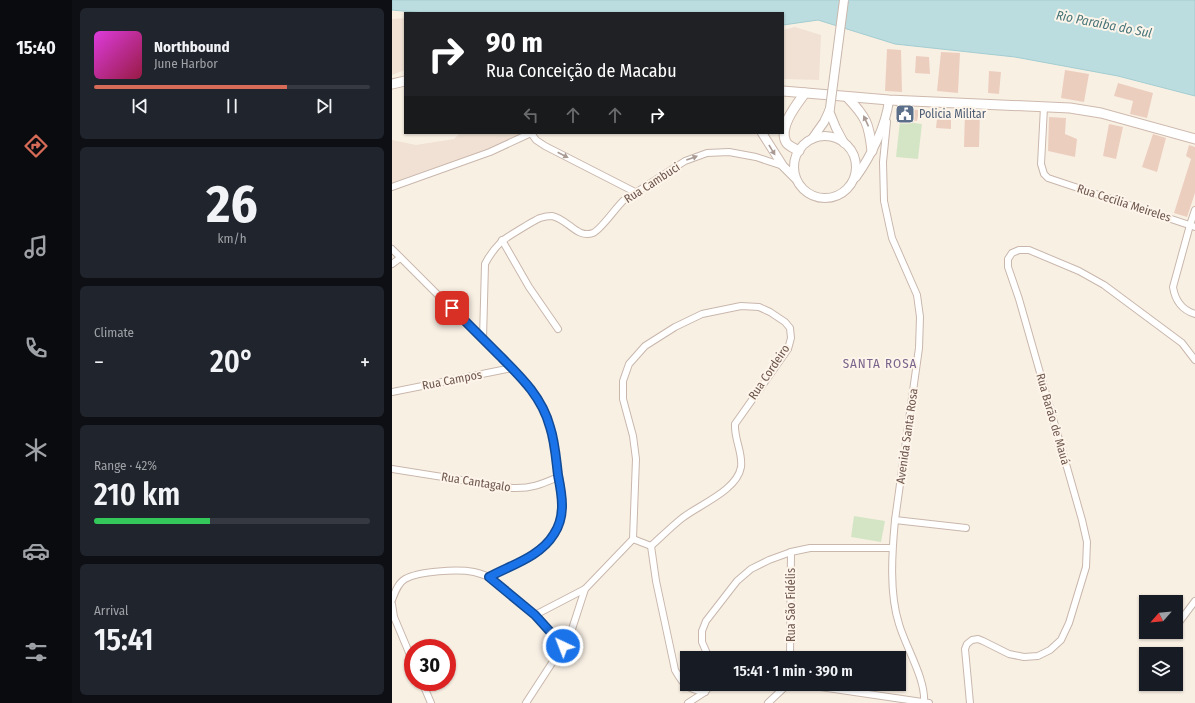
<!DOCTYPE html>
<html lang="en">
<head>
<meta charset="utf-8">
<style>
  body { margin:0; font-family:"Fira Sans Condensed",sans-serif; background:#20242c; color:#f1f3f6; height:100vh; display:flex; flex-direction:column; font-size:15px; white-space:nowrap }
  * { box-sizing:border-box; margin:0 }
  p { font-size:13px; color:#9ea1a6 }
  .icon { flex:none; width:22px; height:22px; fill:none; stroke:currentColor; stroke-width:2; stroke-linecap:round; stroke-linejoin:round }
  .map { position:relative; flex:1; overflow:hidden }
  .side { display:flex; flex-direction:column; gap:8px; padding:8px; background:#0d0f14; width:320px }
  .side>* { flex:none }
  .guide { position:absolute; left:12px; top:12px; width:380px; height:122px; border-radius:0px; box-shadow:0 1px 3px #0004; background:#202124; color:#fff; overflow:hidden }
  .needle { width:26px; rotate:243deg }
  .fabs { position:absolute; left:747px; top:595px; display:grid; gap:8px }
  .fabs a { display:grid; place-items:center; width:44px; height:44px; border-radius:0px; background:#171b24; box-shadow:0 1px 3px #0004; font-size:20px }
  .speed { position:absolute; left:12px; top:639px; display:flex; gap:8px; font-size:20px; font-weight:700; text-align:center }
  .speed>* { display:grid; place-content:center; width:52px; height:52px; border-radius:50%; background:#171b24; box-shadow:0 1px 3px #0004; line-height:1 }
  .speed .limit { border:6px solid #d22; background:#fff; color:#111 }
  .pin { position:absolute; display:grid; place-items:center; width:34px; height:34px; color:#fff; margin:-17px; border-radius:8px; box-shadow:0 2px 6px #0006 }
  .me { position:absolute; width:44px; margin:-22px; rotate:317deg; stroke-linejoin:round; filter:drop-shadow(0 0 3px #0008) }
  .turn { display:flex; align-items:center; gap:14px; height:84px; padding:0 16px; font-size:18px }
  .turn .icon { width:52px; height:52px; stroke-width:2.5 }
  .turn b { display:block; font-size:28px; line-height:34px }
  .lanes { display:flex; align-items:center; height:38px; padding:0 16px; background:#0003; justify-content:center; gap:20px; direction:ltr }
  .lanes .off { opacity:.35 }
  .big { font-size:30px; font-weight:600; line-height:1.1 }
  .side .widget { flex:1; display:flex; flex-direction:column; justify-content:center; gap:6px; min-width:0; padding:0 14px; border-radius:6px; background:#20242c }
  .side .dial { align-items:center; gap:0 }
  .dial b { font-size:52px; line-height:1 }
  .song { display:flex; align-items:center; gap:12px }
  .cover { width:48px; height:48px; border-radius:6px; background:linear-gradient(135deg,hsl(300 70% 55%),hsl(340 70% 35%)) }
  .played { height:4px; border-radius:2px; background:linear-gradient(90deg,#d66b57 70%,#363941 70%) }
  .keys { display:flex; justify-content:space-around; direction:ltr }
  .heat { display:flex; justify-content:space-between; align-items:center; font-size:22px; direction:ltr }
  .charge { height:6px; border-radius:3px; background:linear-gradient(90deg,#34c759 42%,#363941 0) }
  .trip { position:absolute; left:288px; top:651px; width:226px; height:40px; border-radius:0px; background:#171b24; box-shadow:0 1px 3px #0004; font-weight:600; line-height:40px; text-align:center }
  main { display:flex; flex:1; min-height:0 }
  .menu { display:flex; flex-direction:column; width:72px; justify-content:space-around; align-items:center; background:#090b0e; color:#9ea1a6 }
  .menu .icon { width:28px; height:28px }
  .menu .current { color:#d66b57 }
  .menu b { font-size:18px; color:#f1f3f6 }
  .map>svg:first-child { display:block }
</style>
</head>
<body>
<main>
<nav class="menu">
<b>15:40</b>
<svg class="icon current" aria-label="directions" viewBox="0 0 24 24"><path d="M12 3l9 9-9 9-9-9zM9 14v-3h6M13 9l2 2-2 2"/></svg>
<svg class="icon" aria-label="music" viewBox="0 0 24 24"><path d="M9 18V5l10-2v13"/><circle cx="6" cy="18" r="3"/><circle cx="16" cy="16" r="3"/></svg>
<svg class="icon" aria-label="phone" viewBox="0 0 24 24"><path d="M5 4h4l2 5-3 2q2 4 5 5l2-3 5 2v4C11 20 4 13 5 4z"/></svg>
<svg class="icon" aria-label="climate" viewBox="0 0 24 24"><path d="M12 3v18M4 7l16 10M4 17L20 7"/></svg>
<svg class="icon" aria-label="car" viewBox="0 0 24 24"><path d="M5 17H2v-5l4-1 3-4h7l3 4 3 1v5h-3M9 17h6M6 11h13"/><circle cx="7" cy="17" r="2"/><circle cx="17" cy="17" r="2"/></svg>
<svg class="icon" aria-label="filters" viewBox="0 0 24 24"><path d="M4 7h16M4 17h16"/><circle cx="9" cy="7" r="2"/><circle cx="15" cy="17" r="2"/></svg>
</nav>
<section class="side">
<div class="widget">
<div class="song"><i class="cover"></i><div><b>Northbound</b><p>June Harbor</p></div></div>
<div class="played"></div>
<div class="keys"><svg class="icon" aria-label="previous" viewBox="0 0 24 24"><path d="M18 5L8 12l10 7zM5 5v14"/></svg><svg class="icon" aria-label="pause" viewBox="0 0 24 24"><path d="M8 5v14M16 5v14"/></svg><svg class="icon" aria-label="next" viewBox="0 0 24 24"><path d="M6 5l10 7-10 7zM19 5v14"/></svg></div>
</div>
<div class="widget dial"><b>26</b><p>km/h</p></div>
<div class="widget"><p>Climate</p>
<div class="heat"><a>−</a><b class="big">20°</b><a>+</a></div>
</div>
<div class="widget"><p>Range · 42%</p><b class="big">210 km</b><div class="charge"></div></div>
<div class="widget"><p>Arrival</p><b class="big">15:41</b></div>
</section>
<div class="map">
<svg width="803" height="703" viewBox="0 0 803 703">
  <rect width="100%" height="100%" fill="#f9f0e4"/>
  <g fill="#f0e1d4">
    <polygon points="13,18 13,70 0,75 0,19"/>
    <polygon points="403,27 429,35 427,80 391,79 391,30"/>
    <polygon points="68,133 131,133 130,135 98,149 0,185 0,140 24,145 62,139"/>
  </g>
  <g fill="#d4e5c5">
    <polygon points="508,121 530,124 526,159 504,157"/>
    <polygon points="462,516 493,521 489,542 459,537"/>
  </g>
  <polygon fill="#bbdde0" stroke="#a3cdd1" points="0,0 803,0 803,96 726,76 623,57 503,44 426,20 391,25 391,13 32,13 0,10"/>
  <g fill="#eccebf">
    <polygon points="495,49 509,50 510,92 493,91"/>
    <polygon points="549,52 568,53 566,93 545,91"/>
    <polygon points="524,56 537,57 538,74 523,73"/>
    <polygon points="673,70 697,74 692,102 669,98"/>
    <polygon points="597,71 609,72 607,94 596,93"/>
    <polygon points="726,83 761,93 755,118 738,114 741,101 722,96"/>
    <polygon points="506,109 527,110 525,121 507,119"/>
    <polygon points="546,109 559,110 559,129 544,128"/>
    <polygon points="573,111 588,112 587,147 572,147"/>
    <polygon points="657,117 674,118 673,134 685,139 683,157 656,151"/>
    <polygon points="717,124 731,127 724,159 711,156"/>
    <polygon points="761,134 774,138 765,172 750,167"/>
    <polygon points="797,145 803,147 803,193 795,217 782,213 799,159 794,156"/>
  </g>
  <g fill="none" stroke-linecap="round" stroke-linejoin="round">
    <defs>
      <g id="minor">
        <polyline points="652,107 649,164 652,174 656,178 803,227"/>
        <path d="M495,122L491,162L492,201L500,238L525,295L528,317L527,348L503,520C500,552 497,593 507,624C514,648 534,679 532,703"/>
        <polyline points="139,133 144,140 153,146 243,192"/>
        <polyline points="0,187 98,152 139,133"/>
        <path d="M803,210L798,225L781,287C783,300 790,310 803,314"/>
        <polyline points="110,240 137,287 166,329"/>
        <path d="M0,249L135,384C145,397 154,411 158,427C161,437 162,449 164,460C168,484 177,512 162,534C148,556 119,565 97,577C92,575 87,573 82,572C66,569 27,571 13,579C6,583 3,592 0,600"/>
        <polyline points="0,264 8,258"/>
        <path d="M91,339L93,264C97,256 102,249 109,242C113,238 143,220 148,218C151,217 157,216 160,216C176,219 185,239 201,233C209,230 224,207 232,200L293,161L315,153L337,152L364,157L391,166"/>
        <polyline points="0,392 120,368"/>
        <path d="M0,469L120,488C139,489 150,484 166,477"/>
        <polyline points="503,520 574,528"/>
        <polyline points="241,539 259,546"/>
        <path d="M259,546L264,581L283,670C292,686 295,689 313,692"/>
        <polyline points="97,577 143,615 171,646"/>
        <polyline points="0,604 2,617 21,662"/>
        <path d="M143,615L193,589L241,539L244,459L241,436L231,399V381L237,364L253,346L283,327L310,314L349,306L367,307L378,312L393,322L398,328L399,338L396,349L343,424C342,439 351,453 349,467C345,491 306,505 289,519C279,527 269,537 259,546"/>
        <polyline points="785,625 803,601"/>
        <polyline points="317,658 310,642 310,631 314,621 345,581 359,569 377,560 399,552 418,548 500,548"/>
        <polyline points="398,658 399,552"/>
        <polyline points="30,682 39,703"/>
        <polyline points="408,684 537,703"/>
        <polyline points="134,703 171,646 180,629 193,589"/>
        <polyline points="296,703 313,692 319,684"/>
        <polyline points="376,703 396,684"/>
        <polyline points="578,703 573,649 575,644 580,640 586,639 591,641 617,654 632,657 646,656 658,650 669,640 677,623 694,567 695,542 690,520 627,299 616,267 616,259 620,253 627,250 637,250 687,271 712,285 790,343 803,360"/>
      </g>
      <g id="tertiary">
        <polyline points="437,111 444,128 452,143"/>
        <polyline points="370,133 391,166 404,179"/>
        <circle cx="433" cy="167" r="31"/>
        <polyline points="420,139 432,122 438,109"/>
        <path d="M464,177C479,156 494,126 497,100"/>
      </g>
      <g id="secondary">
        <polyline points="0,84 13,81"/>
        <polyline points="391,91 497,100 678,108 709,113 803,139"/>
        <path d="M455,97C474,117 477,123 480,151"/>
        <path d="M407,151C402,148 396,146 394,142C386,127 405,104 413,93"/>
      </g>
    </defs>
    <use href="#minor" stroke="#c9b7ac" stroke-width="8"/>
    <use href="#tertiary" stroke="#c9b7ac" stroke-width="10"/>
    <use href="#secondary" stroke="#ceb9ad" stroke-width="11"/>
    <use href="#minor" stroke="#fff" stroke-width="6"/>
    <use href="#tertiary" stroke="#fff" stroke-width="8"/>
    <use href="#secondary" stroke="#fff" stroke-width="9"/>
    <defs>
      <polyline id="tertiary-bridge" points="438,108 452,0"/>
    </defs>
    <use href="#tertiary-bridge" stroke="#c9b7ac" stroke-width="10" stroke-linecap="butt"/>
    <use href="#tertiary-bridge" stroke="#fff" stroke-width="8"/>
  </g>
  <defs><path id="oneway-solid" d="M-6-.8H1V-3.2L6.5 0L1 3.2V.8H-6Z"/></defs>
  <g fill="#a99a94">
    <use href="#oneway-solid" transform="translate(474 121) rotate(-115)"/>
    <use href="#oneway-solid" transform="translate(380 150) rotate(59)"/>
    <use href="#oneway-solid" transform="translate(171 155) rotate(27)"/>
    <use href="#oneway-solid" transform="translate(300 158) rotate(-20)"/>
  </g>
  <g fill="none" stroke-linecap="round" stroke-linejoin="round">
    <defs>
      <path id="route" d="M60,308C76,324 92,340 108,356C129,377 150,397 158,427C163,442 164,459 166,475C170,495 174,516 162,534C148,557 119,565 97,577L143,615L171,646"/>
    </defs>
    <use href="#route" stroke="#114b97" stroke-width="10"/>
    <use href="#route" stroke="#1a73e8" stroke-width="7"/>
  </g>
  <defs>
    <symbol id="civic-square" viewBox="-11 -11 22 22"><rect x="-9" y="-9" width="18" height="18" rx="4" fill="#5c6f8a" stroke="#fdf4ea"/><path d="M-.6-6.5H3V-4.5H.6V-3L4-1V1h2V6H-6V1h2V-1L-.6-3ZM-1.2 2.5V6h2.4V2.5Z" fill="#fff"/></symbol>
  </defs>
  <g fill-rule="evenodd">
    <use href="#civic-square" x="502" y="103" width="22" height="22"/>
  </g>
  <g text-anchor="middle" dominant-baseline="central" stroke-width="4" stroke-linejoin="round" paint-order="stroke">
    <g font-size="12" fill="#4e5e75" stroke="#fdf4ea" text-anchor="start">
      <text x="527" y="114">Policia Militar</text>
    </g>
    <g font-size="12" fill="#6f574d" stroke="#fdf4ea">
      <text transform="translate(260 183) rotate(-33)">Rua Cambuci</text>
      <text transform="translate(732 203) rotate(18)">Rua Cecília Meireles</text>
      <text transform="translate(377 372) rotate(-56)">Rua Cordeiro</text>
      <text transform="translate(60 380) rotate(-11)">Rua Campos</text>
      <text transform="translate(661 419) rotate(74)">Rua Barão de Mauá</text>
      <text transform="translate(515 436) rotate(-82)">Avenida Santa Rosa</text>
      <text transform="translate(84 482) rotate(9)">Rua Cantagalo</text>
      <text transform="translate(399 605) rotate(-90)">Rua São Fidélis</text>
    </g>
    <g font-size="13" font-style="italic" fill="#467479" stroke="#fdf4ea">
      <text transform="translate(712 24) rotate(11)">Rio Paraíba do Sul</text>
    </g>
    <g font-size="13" letter-spacing="1" fill="#7b658c" stroke="#fdf4ea">
      <text x="488" y="363">SANTA ROSA</text>
    </g>
  </g>
</svg>
<div class="fabs">
<a><svg class="needle" viewBox="-14 -14 28 28"><path d="M0-13l5 13h-10z" fill="#e53935"/><path d="M0 13l5-13h-10z" fill="#9ea1a6"/></svg></a>
<a><svg class="icon" aria-label="layers" viewBox="0 0 24 24"><path d="M12 4l9 5-9 5-9-5zM3 14l9 5 9-5"/></svg></a>
</div>
<div class="speed"><div class="limit">30</div></div>
<div class="pin" style="left:60px;top:308px;background:#d93025"><svg class="icon" aria-label="arrive" viewBox="0 0 24 24"><path d="M6 21V4h12l-3 4 3 4H6"/></svg></div>
<svg class="me" style="left:171px;top:646px" viewBox="-20 -20 40 40"><circle r="17" fill="#1a73e8" stroke="#fff" stroke-width="3"/><path d="M0-11L8 9 0 5-8 9z" fill="#fff"/></svg>
<div class="trip">15:41 · 1 min · 390 m</div>
<div class="guide">
<div class="turn"><svg class="icon" aria-label="right" viewBox="0 0 24 24"><path d="M7 20v-9h11M14 6l5 5-5 5"/></svg><div><b>90 m</b>Rua Conceição de Macabu</div></div>
<div class="lanes"><svg class="icon off" aria-label="left" viewBox="0 0 24 24"><path d="M17 20v-9H6M10 6l-5 5 5 5"/></svg><svg class="icon off" aria-label="ahead" viewBox="0 0 24 24"><path d="M12 20V5M6 11l6-6 6 6"/></svg><svg class="icon off" aria-label="ahead" viewBox="0 0 24 24"><path d="M12 20V5M6 11l6-6 6 6"/></svg><svg class="icon" aria-label="right" viewBox="0 0 24 24"><path d="M7 20v-9h11M14 6l5 5-5 5"/></svg></div>
</div>
</div>
</main>
</body>
</html>
